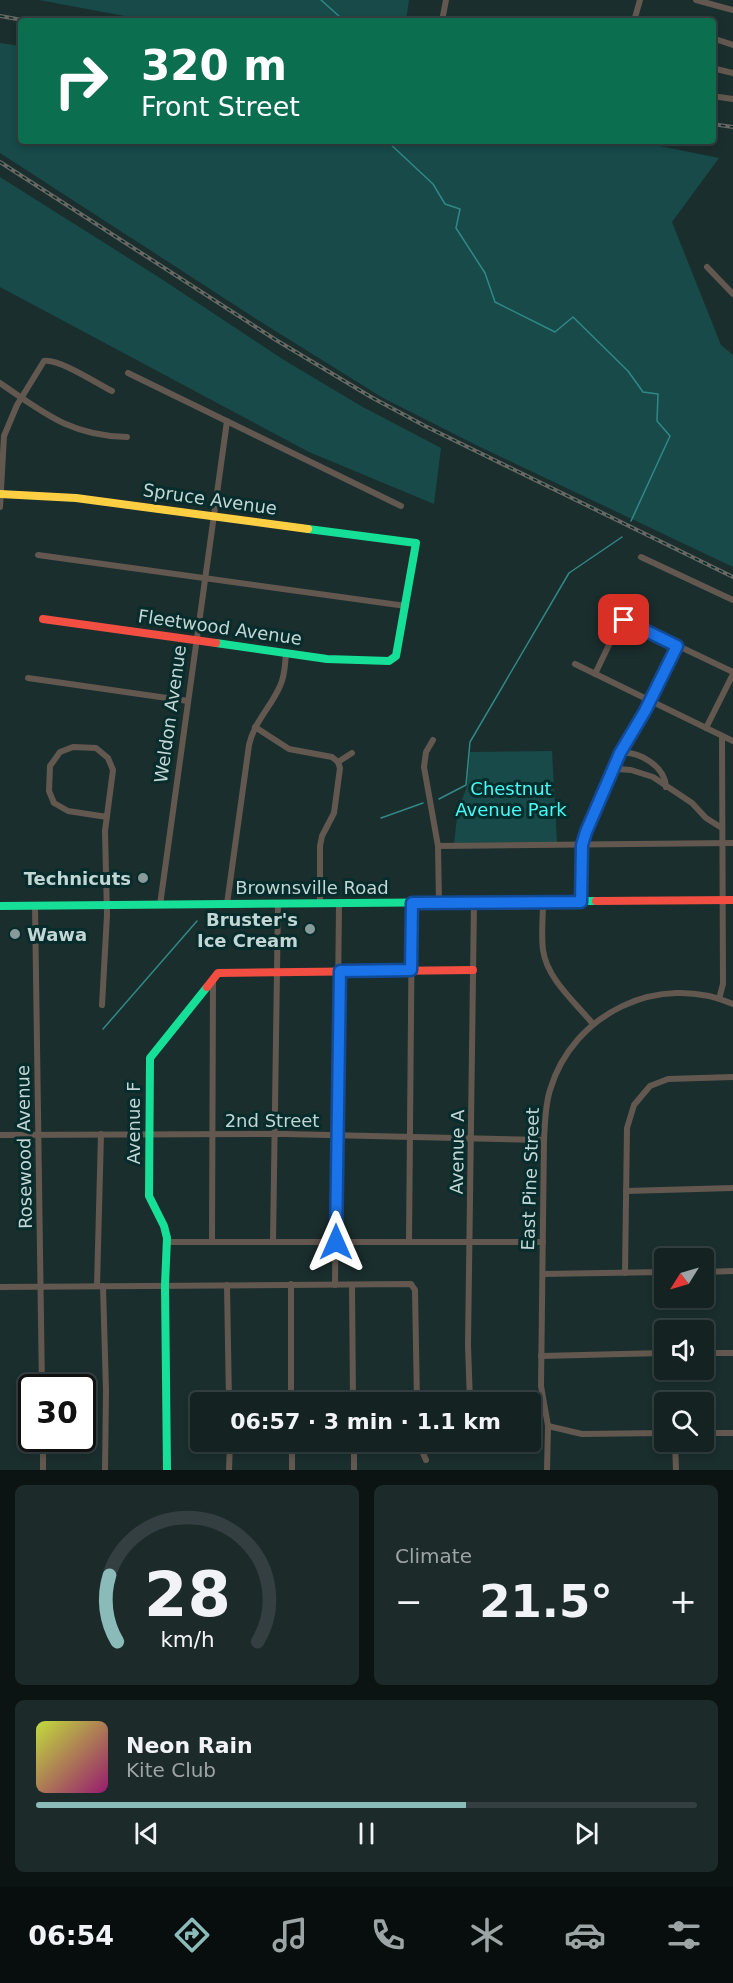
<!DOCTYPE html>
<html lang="en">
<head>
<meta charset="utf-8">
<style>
  body { margin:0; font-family:"DejaVu Sans",sans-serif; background:#1d2a2a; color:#f1f3f6; height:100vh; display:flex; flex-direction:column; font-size:22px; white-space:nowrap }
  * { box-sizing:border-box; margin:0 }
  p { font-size:20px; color:#9da4a5 }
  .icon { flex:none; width:33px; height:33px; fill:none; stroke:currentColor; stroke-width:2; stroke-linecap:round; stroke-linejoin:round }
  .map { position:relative; height:1470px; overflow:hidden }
  .sheet { display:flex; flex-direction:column; gap:15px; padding:15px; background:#0b1313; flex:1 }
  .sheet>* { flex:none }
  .hud { position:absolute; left:18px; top:18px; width:698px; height:126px; border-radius:6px; box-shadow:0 3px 9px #0003,0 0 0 2px #333f40; background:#0b6e4f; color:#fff; overflow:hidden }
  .needle { width:39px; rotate:233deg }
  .fabs { position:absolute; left:654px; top:1248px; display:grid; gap:12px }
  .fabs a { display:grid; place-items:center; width:60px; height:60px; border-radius:6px; background:#142222; box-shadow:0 3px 9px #0003,0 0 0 2px #333f40; font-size:30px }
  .speed { position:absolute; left:18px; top:1374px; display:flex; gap:12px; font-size:30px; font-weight:700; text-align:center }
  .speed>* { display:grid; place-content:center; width:78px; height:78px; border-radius:50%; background:#142222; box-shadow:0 3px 9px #0003,0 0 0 2px #333f40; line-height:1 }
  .speed .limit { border:3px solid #111; border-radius:9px; background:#fff; color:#111 }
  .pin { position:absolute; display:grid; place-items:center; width:51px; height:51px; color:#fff; margin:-26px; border-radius:12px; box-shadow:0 3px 9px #0006 }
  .me { position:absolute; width:66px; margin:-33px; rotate:0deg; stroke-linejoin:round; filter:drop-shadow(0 0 4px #0008) }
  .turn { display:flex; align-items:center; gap:21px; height:126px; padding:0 24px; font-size:27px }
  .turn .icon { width:78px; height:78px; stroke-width:2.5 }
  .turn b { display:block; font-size:42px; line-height:51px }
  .big { font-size:45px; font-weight:700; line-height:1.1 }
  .sheet .card { flex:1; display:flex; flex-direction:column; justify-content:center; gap:9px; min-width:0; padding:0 21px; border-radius:9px; background:#1d2a2a }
  .sheet .dial { align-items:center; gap:0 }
  .dial svg { height:156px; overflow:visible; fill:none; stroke:#333f40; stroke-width:7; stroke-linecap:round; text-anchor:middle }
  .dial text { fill:#f1f3f6; stroke:none }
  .song { display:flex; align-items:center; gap:18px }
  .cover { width:72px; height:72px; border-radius:9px; background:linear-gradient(135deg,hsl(70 70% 55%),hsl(320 70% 35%)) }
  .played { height:6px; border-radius:3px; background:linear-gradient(90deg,#8bbbb9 65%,#333f40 65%) }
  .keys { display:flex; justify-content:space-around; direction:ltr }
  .heat { display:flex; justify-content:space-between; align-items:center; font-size:33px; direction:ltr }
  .sheet .tiles { flex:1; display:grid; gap:15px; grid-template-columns:1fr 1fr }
  .card:last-child { grid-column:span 2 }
  .trip { position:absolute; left:190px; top:1392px; width:351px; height:60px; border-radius:6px; background:#142222; box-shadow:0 3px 9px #0003,0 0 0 2px #333f40; font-weight:700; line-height:60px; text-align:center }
  .tabs { display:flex; height:96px; justify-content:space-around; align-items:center; background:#080e0e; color:#9da4a5 }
  .tabs .icon { width:42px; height:42px }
  .tabs .current { color:#8bbbb9 }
  .tabs b { font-size:27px; color:#f1f3f6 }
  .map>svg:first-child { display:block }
</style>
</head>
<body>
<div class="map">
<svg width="733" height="1470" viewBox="0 0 733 1470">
  <rect width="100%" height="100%" fill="#1a2e2d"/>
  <g fill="#174a49">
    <polygon points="39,0 409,0 406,21 151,21"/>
    <polygon points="0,43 21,46 21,141 635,141 719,158 672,222 721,345 733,355 733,567 478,446 383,398 261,322 0,153"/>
    <polygon points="0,177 160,278 284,360 361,406 441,448 434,504 309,452 0,287"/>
    <polygon points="552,751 557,842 454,843 458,809 467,787 470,752"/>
  </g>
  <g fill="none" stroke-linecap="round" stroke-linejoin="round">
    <g stroke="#308986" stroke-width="1.5">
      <polyline points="321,0 340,17 338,21"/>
      <polyline points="387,141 433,184 445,204 460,209 456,228 485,273 495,302 555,332 573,317 628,371 643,392 658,394 657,421 670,436 631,521"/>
      <polyline points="439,799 466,785 470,742 569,573 622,537"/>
      <polyline points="381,818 423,803"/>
      <polyline points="103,1029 197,921"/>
    </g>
    <g stroke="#63584f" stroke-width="6">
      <polyline points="696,0 733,10"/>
      <polyline points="442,21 446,0"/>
      <polyline points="634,21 640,0"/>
      <polyline points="712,38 733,45"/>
      <polyline points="712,68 733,73"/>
      <polyline points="712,96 733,99"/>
      <polyline points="707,267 733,294"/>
      <polyline points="128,373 401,506"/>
      <path d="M0,383C44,413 71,436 127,437"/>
      <path d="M0,507L4,436L17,405L44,361C58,358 98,384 112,391"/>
      <polyline points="38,555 406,606"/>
      <polyline points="641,557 733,600"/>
      <polyline points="575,664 733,741"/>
      <polyline points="595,674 619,624 624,620 733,672"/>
      <polyline points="28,678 188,701"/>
      <polyline points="255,727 289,749 332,757 338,762"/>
      <polyline points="706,728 733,674"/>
      <polyline points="433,740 426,752 424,767 438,846 439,903"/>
      <path d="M620,753C639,751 665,766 666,787"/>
      <polyline points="338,762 352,753"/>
      <polyline points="612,771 617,769 631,770 653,777 692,803 706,818 722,828"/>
      <polyline points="438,846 733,843"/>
      <path d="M543,902C543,917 541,934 543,950C547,979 575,1002 593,1024"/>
      <polyline points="581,902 582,845 586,832 620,753 645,711 677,646"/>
      <path d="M227,904L249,745C254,722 271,707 280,686C285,676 285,665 286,653"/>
      <polyline points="320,904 320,846 322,836 334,813 340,768 338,762"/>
      <polyline points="160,905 227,421"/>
      <polyline points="35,906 42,1388"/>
      <polyline points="719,999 723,984 722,736"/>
      <polyline points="102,1005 107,915 105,831 113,770 108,758 96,748 73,747 60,752 50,766 49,791 54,803 68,811 107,817"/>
      <polyline points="0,1135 285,1134 544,1140"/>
      <polyline points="626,1191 733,1188"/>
      <polyline points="167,1242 543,1242"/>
      <polyline points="212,1242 213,979"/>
      <polyline points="273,1242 278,904"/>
      <polyline points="409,1242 412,903"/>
      <polyline points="704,1272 733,1271"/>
      <polyline points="625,1273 627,1128 634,1105 650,1086 668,1079 733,1077"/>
      <polyline points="543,1274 664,1272"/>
      <polyline points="291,1284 291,1402"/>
      <polyline points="227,1285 229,1402"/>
      <polyline points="335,1285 339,904"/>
      <polyline points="352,1285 353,1402"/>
      <polyline points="97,1286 101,1134"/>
      <polyline points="103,1286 106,1391 105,1470"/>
      <polyline points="0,1287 411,1284 415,1290 417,1402"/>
      <polyline points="704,1353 733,1353"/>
      <polyline points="541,1356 664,1353"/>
      <polyline points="470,1402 468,1345 474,902"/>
      <polyline points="548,1426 582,1434 664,1433"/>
      <polyline points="704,1433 733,1433"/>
      <polyline points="43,1438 43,1470"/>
      <polyline points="292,1442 292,1470"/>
      <polyline points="354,1442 354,1470"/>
      <polyline points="418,1442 426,1460"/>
      <polyline points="675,1442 676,1470"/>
      <polyline points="229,1470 230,1442"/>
      <path d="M547,1470L548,1426L541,1386L544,1140C545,1123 545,1106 550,1090C573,1013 659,972 733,1004"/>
    </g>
    <g stroke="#16e098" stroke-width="8">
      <polyline points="216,643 327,659 389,661 396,656 416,543 308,529"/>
      <polyline points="0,906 596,901"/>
      <polyline points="167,1470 165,1285 167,1238 164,1226 149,1196 150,1058 207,987"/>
    </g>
    <polyline stroke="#ffcf43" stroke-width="8" points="0,494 76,498 308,529"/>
    <g stroke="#f24e42" stroke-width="8">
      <polyline points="43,619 216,643"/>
      <polyline points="596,901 733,900"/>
      <polyline points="207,987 218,973 473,970"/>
    </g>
    <defs>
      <g id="rail">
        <polyline points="0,16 28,21"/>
        <polyline points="712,124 733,127"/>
        <polyline points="0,162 276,340 371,397 425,426 733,577"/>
      </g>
    </defs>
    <use href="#rail" stroke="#696762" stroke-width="4"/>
    <use href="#rail" stroke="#062c2b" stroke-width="1.5" stroke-dasharray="4.5" stroke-linecap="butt"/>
  </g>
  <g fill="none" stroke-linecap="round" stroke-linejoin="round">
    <defs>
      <polyline id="route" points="336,1242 340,971 411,970 412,903 581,902 582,845 586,832 620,753 645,711 677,646 624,620"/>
    </defs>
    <use href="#route" stroke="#114b97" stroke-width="15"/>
    <use href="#route" stroke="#1a73e8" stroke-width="10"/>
  </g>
  <g fill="#889b9a" stroke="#062c2b" stroke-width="2">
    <circle cx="143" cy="878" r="6"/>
    <circle cx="310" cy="929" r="6"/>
    <circle cx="15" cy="934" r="6"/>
  </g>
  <g text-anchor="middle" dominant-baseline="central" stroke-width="6" stroke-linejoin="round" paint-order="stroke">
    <g font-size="18" fill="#c3d6d5" stroke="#062c2b">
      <text transform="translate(210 499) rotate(8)">Spruce Avenue</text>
      <text transform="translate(220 627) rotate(8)">Fleetwood Avenue</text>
      <text transform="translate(170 714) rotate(-82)">Weldon Avenue</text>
      <text x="312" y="887">Brownsville Road</text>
      <text x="272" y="1120">2nd Street</text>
      <text transform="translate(133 1123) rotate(-90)">Avenue F</text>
      <text transform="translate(24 1147) rotate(-91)">Rosewood Avenue</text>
      <text transform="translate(457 1152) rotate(-89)">Avenue A</text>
      <text transform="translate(530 1179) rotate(-88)">East Pine Street</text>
    </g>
    <g font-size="18" fill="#47fbf6" stroke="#062c2b">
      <text x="511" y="788">Chestnut<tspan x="511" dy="21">Avenue Park</tspan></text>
    </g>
    <g font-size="18" font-weight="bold" fill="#c3d6d5" stroke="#062c2b" text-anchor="end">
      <text x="131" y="878">Technicuts</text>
      <text x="298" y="919">Bruster's<tspan x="298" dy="21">Ice Cream</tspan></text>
      <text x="27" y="934" text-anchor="start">Wawa</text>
    </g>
  </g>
</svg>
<div class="fabs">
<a><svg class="needle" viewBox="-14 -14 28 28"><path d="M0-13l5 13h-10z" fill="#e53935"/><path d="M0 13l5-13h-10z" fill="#9da4a5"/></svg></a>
<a><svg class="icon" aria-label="sound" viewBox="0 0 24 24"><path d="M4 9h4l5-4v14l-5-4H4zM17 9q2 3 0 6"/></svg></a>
<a><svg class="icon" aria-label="search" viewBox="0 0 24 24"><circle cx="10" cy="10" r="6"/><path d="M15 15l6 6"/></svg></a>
</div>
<div class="speed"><div class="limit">30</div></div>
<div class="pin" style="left:624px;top:620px;background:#d93025"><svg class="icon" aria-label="arrive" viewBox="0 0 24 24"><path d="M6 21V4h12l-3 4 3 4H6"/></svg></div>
<svg class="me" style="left:336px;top:1242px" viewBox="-20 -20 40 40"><path d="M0-17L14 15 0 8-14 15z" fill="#1a73e8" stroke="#fff" stroke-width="4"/></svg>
<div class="trip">06:57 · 3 min · 1.1 km</div>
<div class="hud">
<div class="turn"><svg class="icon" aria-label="right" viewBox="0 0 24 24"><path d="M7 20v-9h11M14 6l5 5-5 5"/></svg><div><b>320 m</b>Front Street</div></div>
</div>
</div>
<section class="sheet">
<div class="tiles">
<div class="card dial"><svg viewBox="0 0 100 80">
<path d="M14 69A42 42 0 1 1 86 69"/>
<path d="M14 69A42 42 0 0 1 10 35" stroke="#8bbbb9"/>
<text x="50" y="56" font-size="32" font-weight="700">28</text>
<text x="50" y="72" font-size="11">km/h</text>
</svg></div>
<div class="card"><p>Climate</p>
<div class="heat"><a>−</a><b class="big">21.5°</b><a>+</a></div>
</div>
<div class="card">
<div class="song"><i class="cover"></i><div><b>Neon Rain</b><p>Kite Club</p></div></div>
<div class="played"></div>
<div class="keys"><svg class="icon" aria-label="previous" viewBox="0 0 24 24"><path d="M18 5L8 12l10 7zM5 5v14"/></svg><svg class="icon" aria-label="pause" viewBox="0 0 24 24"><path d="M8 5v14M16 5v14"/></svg><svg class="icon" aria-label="next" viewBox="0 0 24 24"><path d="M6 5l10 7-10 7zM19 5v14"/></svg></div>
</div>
</div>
</section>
<nav class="tabs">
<b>06:54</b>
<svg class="icon current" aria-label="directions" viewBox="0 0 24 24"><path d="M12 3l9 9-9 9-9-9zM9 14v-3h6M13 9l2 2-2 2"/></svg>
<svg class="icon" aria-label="music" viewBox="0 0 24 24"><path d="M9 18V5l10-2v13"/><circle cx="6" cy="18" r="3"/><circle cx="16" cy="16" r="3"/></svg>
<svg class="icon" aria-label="phone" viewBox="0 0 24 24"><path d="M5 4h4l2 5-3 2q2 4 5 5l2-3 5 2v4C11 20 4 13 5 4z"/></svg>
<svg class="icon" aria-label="climate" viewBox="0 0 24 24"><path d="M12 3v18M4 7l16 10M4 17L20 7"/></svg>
<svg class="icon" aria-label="car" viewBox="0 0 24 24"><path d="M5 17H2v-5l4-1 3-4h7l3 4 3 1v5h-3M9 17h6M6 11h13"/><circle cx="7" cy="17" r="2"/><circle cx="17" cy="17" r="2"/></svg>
<svg class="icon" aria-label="filters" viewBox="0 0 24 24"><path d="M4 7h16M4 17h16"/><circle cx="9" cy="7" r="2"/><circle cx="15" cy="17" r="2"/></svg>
</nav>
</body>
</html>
